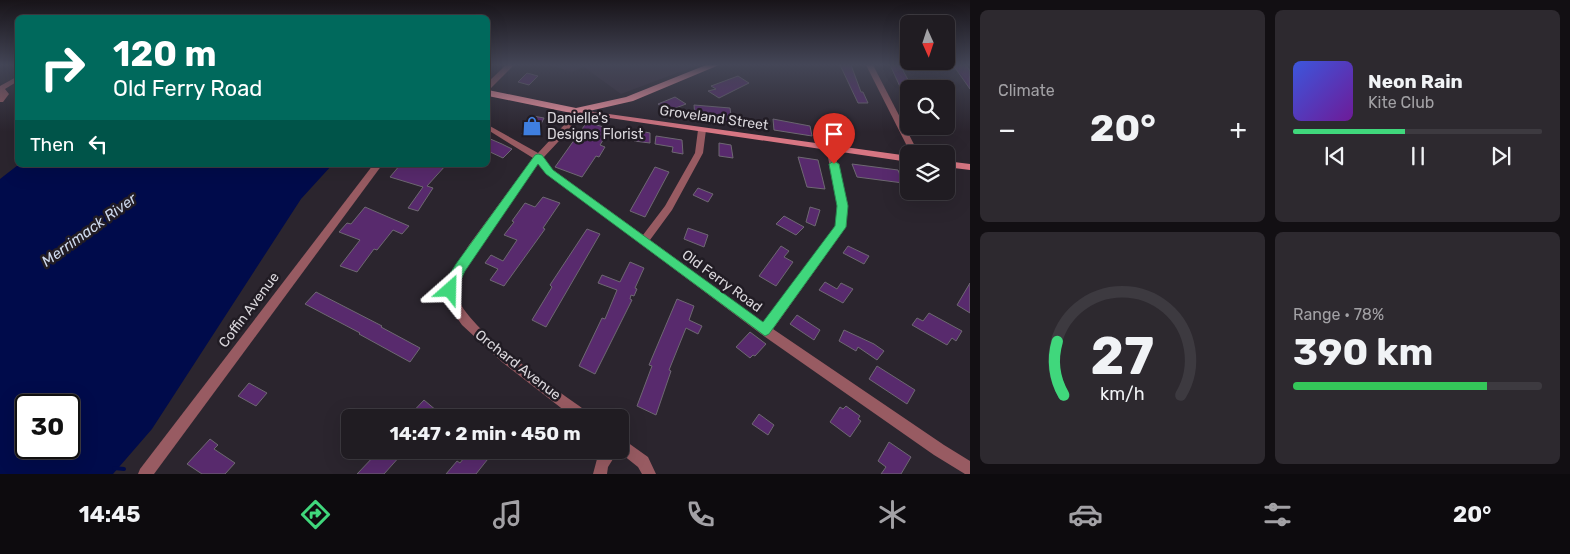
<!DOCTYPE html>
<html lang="en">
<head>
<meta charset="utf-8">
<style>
  body { margin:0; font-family:Rubik,sans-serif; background:#2d292f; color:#f1f3f6; height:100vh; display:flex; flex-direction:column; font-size:19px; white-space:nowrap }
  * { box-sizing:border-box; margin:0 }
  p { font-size:16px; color:#a2a1a5 }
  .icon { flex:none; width:28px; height:28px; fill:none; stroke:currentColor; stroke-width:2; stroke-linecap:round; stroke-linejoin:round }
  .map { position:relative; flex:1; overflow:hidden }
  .details { display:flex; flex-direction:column; gap:10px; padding:10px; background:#120f13; width:600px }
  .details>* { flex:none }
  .hud { position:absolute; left:15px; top:15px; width:475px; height:152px; border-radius:8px; box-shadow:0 5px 20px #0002,0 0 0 1px #3d3a40; background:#00695c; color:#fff; overflow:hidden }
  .needle { width:32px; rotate:177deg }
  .tools { position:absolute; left:900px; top:15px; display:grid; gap:10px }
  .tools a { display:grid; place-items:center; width:55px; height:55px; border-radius:8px; background:#201c22; box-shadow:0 5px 20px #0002,0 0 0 1px #3d3a40; font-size:25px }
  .speed { position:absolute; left:15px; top:394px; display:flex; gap:10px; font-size:25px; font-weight:700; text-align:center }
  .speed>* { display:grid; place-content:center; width:65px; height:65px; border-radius:50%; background:#201c22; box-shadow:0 5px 20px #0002,0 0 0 1px #3d3a40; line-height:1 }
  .speed .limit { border:2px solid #111; border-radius:8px; background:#fff; color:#111 }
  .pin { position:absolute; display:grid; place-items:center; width:42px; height:42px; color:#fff; margin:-51px -21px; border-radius:50% 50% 50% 0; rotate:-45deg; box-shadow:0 0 5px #0007 }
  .pin .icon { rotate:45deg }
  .me { position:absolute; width:55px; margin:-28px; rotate:25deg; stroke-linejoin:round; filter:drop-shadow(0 0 4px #0008) }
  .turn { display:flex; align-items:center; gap:18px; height:105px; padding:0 15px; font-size:22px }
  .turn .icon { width:65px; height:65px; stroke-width:2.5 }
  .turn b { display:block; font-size:35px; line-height:42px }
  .then { display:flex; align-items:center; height:48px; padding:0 15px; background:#0003; gap:10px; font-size:19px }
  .big { font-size:38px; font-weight:700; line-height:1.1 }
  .details .widget { flex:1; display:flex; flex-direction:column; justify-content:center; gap:8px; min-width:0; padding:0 18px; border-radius:8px; background:#2d292f }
  .details .dial { align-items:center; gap:0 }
  .dial svg { height:130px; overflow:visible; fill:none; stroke:#3d3a40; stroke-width:7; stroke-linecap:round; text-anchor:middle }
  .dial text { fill:#f1f3f6; stroke:none }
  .song { display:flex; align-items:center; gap:15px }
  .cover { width:60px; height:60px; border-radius:8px; background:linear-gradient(135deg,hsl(230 70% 55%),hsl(280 70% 35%)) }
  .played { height:5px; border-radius:2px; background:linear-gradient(90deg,#40d77c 45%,#3d3a40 45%) }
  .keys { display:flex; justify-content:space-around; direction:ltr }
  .heat { display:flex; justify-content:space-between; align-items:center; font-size:28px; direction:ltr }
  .charge { height:8px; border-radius:4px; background:linear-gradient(90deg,#34c759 78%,#3d3a40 0) }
  .details .tiles { flex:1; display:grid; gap:10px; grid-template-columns:repeat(2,1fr) }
  .trip { position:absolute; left:341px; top:409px; width:288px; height:50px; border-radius:8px; background:#201c22; box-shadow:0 5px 20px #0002,0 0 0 1px #3d3a40; font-weight:700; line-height:50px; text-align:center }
  .menu { display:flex; height:80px; justify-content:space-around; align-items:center; background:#0d0b0e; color:#a2a1a5 }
  .menu .icon { width:35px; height:35px }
  .menu .on { color:#40d77c }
  .menu b { font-size:22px; color:#f1f3f6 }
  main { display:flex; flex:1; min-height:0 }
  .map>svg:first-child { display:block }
</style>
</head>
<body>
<main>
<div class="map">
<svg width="970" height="474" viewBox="0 0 970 474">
  <rect width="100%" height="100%" fill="#2b252e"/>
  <polygon fill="#362d3a" points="550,65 698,65 621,94 584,67 572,72"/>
  <path fill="#000b4b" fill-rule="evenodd" d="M18,165H332L301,199L152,429L113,474H0V179ZM26,405H69V448H26Z"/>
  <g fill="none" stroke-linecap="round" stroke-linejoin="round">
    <polyline stroke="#000b4b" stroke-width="4" points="114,468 124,469"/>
  </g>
  <g fill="#582a6d" stroke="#6e6872">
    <polygon points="840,65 851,65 861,92 863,92 868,103 858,103"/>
    <polygon points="890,65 900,65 913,89 909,89 909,106"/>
    <polygon points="953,65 966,65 970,71 970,89"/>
    <polygon points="527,73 538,76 529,85 518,82"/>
    <polygon points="738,76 749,83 719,98 708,91 716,89 711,86"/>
    <polygon points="675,97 686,104 668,111 658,104"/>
    <polygon points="694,105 730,108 732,123 710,122 695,118"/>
    <polygon points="533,116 544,118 540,126 538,126 533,136 522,134 529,119 531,120"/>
    <polygon points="773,119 810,126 812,136 774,130"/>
    <polygon points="587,122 610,129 600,145 605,147 599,157 596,156 582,177 555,167"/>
    <polygon points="635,130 650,133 650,143 634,141"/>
    <polygon points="656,136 682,140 683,154 672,152 673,147 655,144"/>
    <polygon points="488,138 502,144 512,149 503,158 488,151"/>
    <polygon points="719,143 731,145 733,158 719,156"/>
    <polygon points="798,157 818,160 825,189 807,187"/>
    <polygon points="852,164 898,170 903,183 857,177"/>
    <polygon points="400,165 446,165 427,186 433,188 418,211 408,208 423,187 390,177"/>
    <polygon points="655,167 669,172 645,217 630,211"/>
    <polygon points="698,188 713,194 708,202 693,195"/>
    <polygon points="543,197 560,203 543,228 545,229 504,286 490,280 498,269 485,263 491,255 503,261 517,240 504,235 514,222 512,221 525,203 535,207"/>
    <polygon points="365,207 409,226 402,234 393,230 377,250 374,249 357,272 340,266 360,240 339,232 347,223 351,224"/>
    <polygon points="810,207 820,210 815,226 806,222"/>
    <polygon points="784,216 804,227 796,235 776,224"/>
    <polygon points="688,228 708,235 704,247 684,239"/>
    <polygon points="587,229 600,234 546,327 532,320 552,287 550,285"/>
    <polygon points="781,246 789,251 784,257 793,262 776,286 759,276"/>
    <polygon points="848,246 869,256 864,264 843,253"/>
    <polygon points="630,262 644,268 635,288 637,289 634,296 631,295 630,299 632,300 595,374 579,366 602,318 605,319 617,290 598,283 602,275 620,282"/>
    <polygon points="825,282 837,289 841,283 853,289 843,303 819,290"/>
    <polygon points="970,283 970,313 957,305"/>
    <polygon points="316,292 382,326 381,327 420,348 410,362 359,334 360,333 305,304"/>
    <polygon points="677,299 694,306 689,320 702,326 698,334 686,328 669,370 671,371 656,415 637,406 652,366 649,365"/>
    <polygon points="929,313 962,331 956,341 952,338 947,345 912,325 917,318 923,321"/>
    <polygon points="797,315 820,330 814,340 790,324"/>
    <polygon points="844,330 874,344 884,351 877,360 858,347 856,351 839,341"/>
    <polygon points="750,332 766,344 755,356 753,355 750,358 736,347"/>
    <polygon points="877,366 915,390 907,404 869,379"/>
    <polygon points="249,383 267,393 256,406 238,396"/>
    <polygon points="424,400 437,411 431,418 407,418"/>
    <polygon points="846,406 860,416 858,419 861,421 850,437 830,422 840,407 843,409"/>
    <polygon points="759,414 774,425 768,435 752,424"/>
    <polygon points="210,439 218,445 214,449 235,463 225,474 202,474 187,464"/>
    <polygon points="889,442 911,457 901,474 881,474 886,467 878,461"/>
    <polygon points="371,450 396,450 401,455 384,474 357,474 376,454"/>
    <polygon points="470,450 495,450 476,474 446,474 457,461 460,463"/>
  </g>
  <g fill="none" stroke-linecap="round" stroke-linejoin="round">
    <g fill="#985b62" fill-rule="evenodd">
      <polygon points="506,65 514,65 491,88 488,88 488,82"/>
      <polygon points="866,65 873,65 919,154 911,154"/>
      <polygon points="18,76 18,81 5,89 9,94 3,102 0,102 0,86"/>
      <path d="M573,109H576L580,111C571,130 557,143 543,158L553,170L643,235L665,206L695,153L698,130L702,128H705L706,130L703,153L672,210L650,240L764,323L836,226L838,205L826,148L830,145L833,146L848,205L846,227L773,329L944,445L970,461V474H965L934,455L761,334L547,174L538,163C524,182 454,274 456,291C459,326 561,392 590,414L591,418H574L502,362L462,325L450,308L445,290L449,277L469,245L533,158L488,130V125L538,153L564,125Z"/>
      <polygon points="373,165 382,165 154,474 138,474 140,469"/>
      <polygon points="620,437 648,457 656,474 642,474 638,467 618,451 608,467 607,474 593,474 597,459 604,450 620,450"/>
    </g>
    <g fill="#d77683" fill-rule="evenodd">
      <polygon points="573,109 909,156 909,162 576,113 573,113"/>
      <polygon points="946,161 970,164 970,170 946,167"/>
    </g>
    <polygon fill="#fa96a2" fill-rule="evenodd" points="706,65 719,65 633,101 576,114 488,96 488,90 576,108 626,97"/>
  </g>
  <linearGradient id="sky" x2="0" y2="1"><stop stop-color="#181419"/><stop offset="0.49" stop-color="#444657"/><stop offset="1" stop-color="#444657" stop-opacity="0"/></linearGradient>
  <rect width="970" height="132" fill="url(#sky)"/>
  <polygon fill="#40d77c" stroke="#2a8c51" points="538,154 542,155 553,170 763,322 835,226 837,206 829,164 834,161 839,164 848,206 846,227 769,334 765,336 546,174 538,164 465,271 454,294 445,294 444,290 446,280 456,264 535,155"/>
  <defs>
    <symbol id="shop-bare" viewBox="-9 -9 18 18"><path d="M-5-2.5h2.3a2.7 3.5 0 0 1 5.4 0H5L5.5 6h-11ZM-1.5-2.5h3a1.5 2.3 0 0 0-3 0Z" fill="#3f7fe0" stroke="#211c24" stroke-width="2.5" paint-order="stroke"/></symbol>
  </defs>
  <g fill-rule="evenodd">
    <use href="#shop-bare" x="518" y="112" width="28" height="28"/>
  </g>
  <g text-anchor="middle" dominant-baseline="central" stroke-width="5" stroke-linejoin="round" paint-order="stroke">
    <g font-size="14" fill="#dad7dc" stroke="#211c24" text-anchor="start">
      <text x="547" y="118">Danielle's<tspan x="547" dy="16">Designs Florist</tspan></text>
    </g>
    <g font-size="14" fill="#dad7dc" stroke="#211c24">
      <text transform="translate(714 118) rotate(8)">Groveland Street</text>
      <text transform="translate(722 281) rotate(36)">Old Ferry Road</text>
      <text transform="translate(249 310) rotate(-53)">Coffin Avenue</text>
      <text transform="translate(518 365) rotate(38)">Orchard Avenue</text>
    </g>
    <g font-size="15" font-style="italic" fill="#cdd8ec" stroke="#211c24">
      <text transform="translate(89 230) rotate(-36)">Merrimack River</text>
    </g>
  </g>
</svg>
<div class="tools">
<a><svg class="needle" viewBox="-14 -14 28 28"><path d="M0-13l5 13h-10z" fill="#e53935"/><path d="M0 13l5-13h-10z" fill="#a2a1a5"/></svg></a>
<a><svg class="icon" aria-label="search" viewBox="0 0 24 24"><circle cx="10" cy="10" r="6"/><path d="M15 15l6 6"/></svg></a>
<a><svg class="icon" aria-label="layers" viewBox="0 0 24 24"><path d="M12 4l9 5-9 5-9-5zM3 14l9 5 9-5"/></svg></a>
</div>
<div class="speed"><div class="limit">30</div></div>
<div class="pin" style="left:834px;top:164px;background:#d93025"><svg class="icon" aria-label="arrive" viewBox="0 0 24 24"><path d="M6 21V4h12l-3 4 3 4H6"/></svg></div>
<svg class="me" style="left:450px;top:290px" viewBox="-20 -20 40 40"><path d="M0-17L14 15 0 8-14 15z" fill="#40d77c" stroke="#fff" stroke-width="4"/></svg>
<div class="trip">14:47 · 2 min · 450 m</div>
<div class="hud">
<div class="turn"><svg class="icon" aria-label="right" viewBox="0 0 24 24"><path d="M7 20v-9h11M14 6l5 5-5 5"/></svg><div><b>120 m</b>Old Ferry Road</div></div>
<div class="then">Then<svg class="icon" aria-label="left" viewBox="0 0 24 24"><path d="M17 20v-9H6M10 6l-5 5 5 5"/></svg></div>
</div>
</div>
<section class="details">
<div class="tiles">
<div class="widget"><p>Climate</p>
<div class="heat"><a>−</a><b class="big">20°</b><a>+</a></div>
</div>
<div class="widget">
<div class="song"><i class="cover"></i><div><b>Neon Rain</b><p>Kite Club</p></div></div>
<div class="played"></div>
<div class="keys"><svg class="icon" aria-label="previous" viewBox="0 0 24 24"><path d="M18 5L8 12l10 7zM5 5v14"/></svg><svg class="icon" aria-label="pause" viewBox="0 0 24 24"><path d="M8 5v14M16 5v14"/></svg><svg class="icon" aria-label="next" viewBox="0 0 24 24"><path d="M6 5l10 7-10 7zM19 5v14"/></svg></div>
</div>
<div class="widget dial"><svg viewBox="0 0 100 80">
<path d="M14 69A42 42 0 1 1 86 69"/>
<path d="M14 69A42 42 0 0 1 10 36" stroke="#40d77c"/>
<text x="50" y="56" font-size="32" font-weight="700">27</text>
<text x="50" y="72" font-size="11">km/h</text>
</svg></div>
<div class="widget"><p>Range · 78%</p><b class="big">390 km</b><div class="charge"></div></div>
</div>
</section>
</main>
<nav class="menu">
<b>14:45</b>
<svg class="icon on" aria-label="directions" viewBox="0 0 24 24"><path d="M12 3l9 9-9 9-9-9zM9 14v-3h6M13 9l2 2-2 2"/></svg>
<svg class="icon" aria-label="music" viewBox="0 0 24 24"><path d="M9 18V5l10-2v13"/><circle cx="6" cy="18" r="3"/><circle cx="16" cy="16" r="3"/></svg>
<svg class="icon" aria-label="phone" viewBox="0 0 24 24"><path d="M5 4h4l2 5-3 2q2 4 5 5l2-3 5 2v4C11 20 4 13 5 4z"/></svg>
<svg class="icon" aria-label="climate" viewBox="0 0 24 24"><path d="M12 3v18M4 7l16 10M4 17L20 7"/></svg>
<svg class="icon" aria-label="car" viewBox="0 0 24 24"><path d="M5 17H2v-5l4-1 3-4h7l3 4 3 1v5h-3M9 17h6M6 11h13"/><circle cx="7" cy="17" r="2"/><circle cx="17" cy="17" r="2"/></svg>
<svg class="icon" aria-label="filters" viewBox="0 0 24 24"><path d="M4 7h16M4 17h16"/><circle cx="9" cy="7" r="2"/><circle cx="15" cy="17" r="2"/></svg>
<b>20°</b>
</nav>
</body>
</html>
